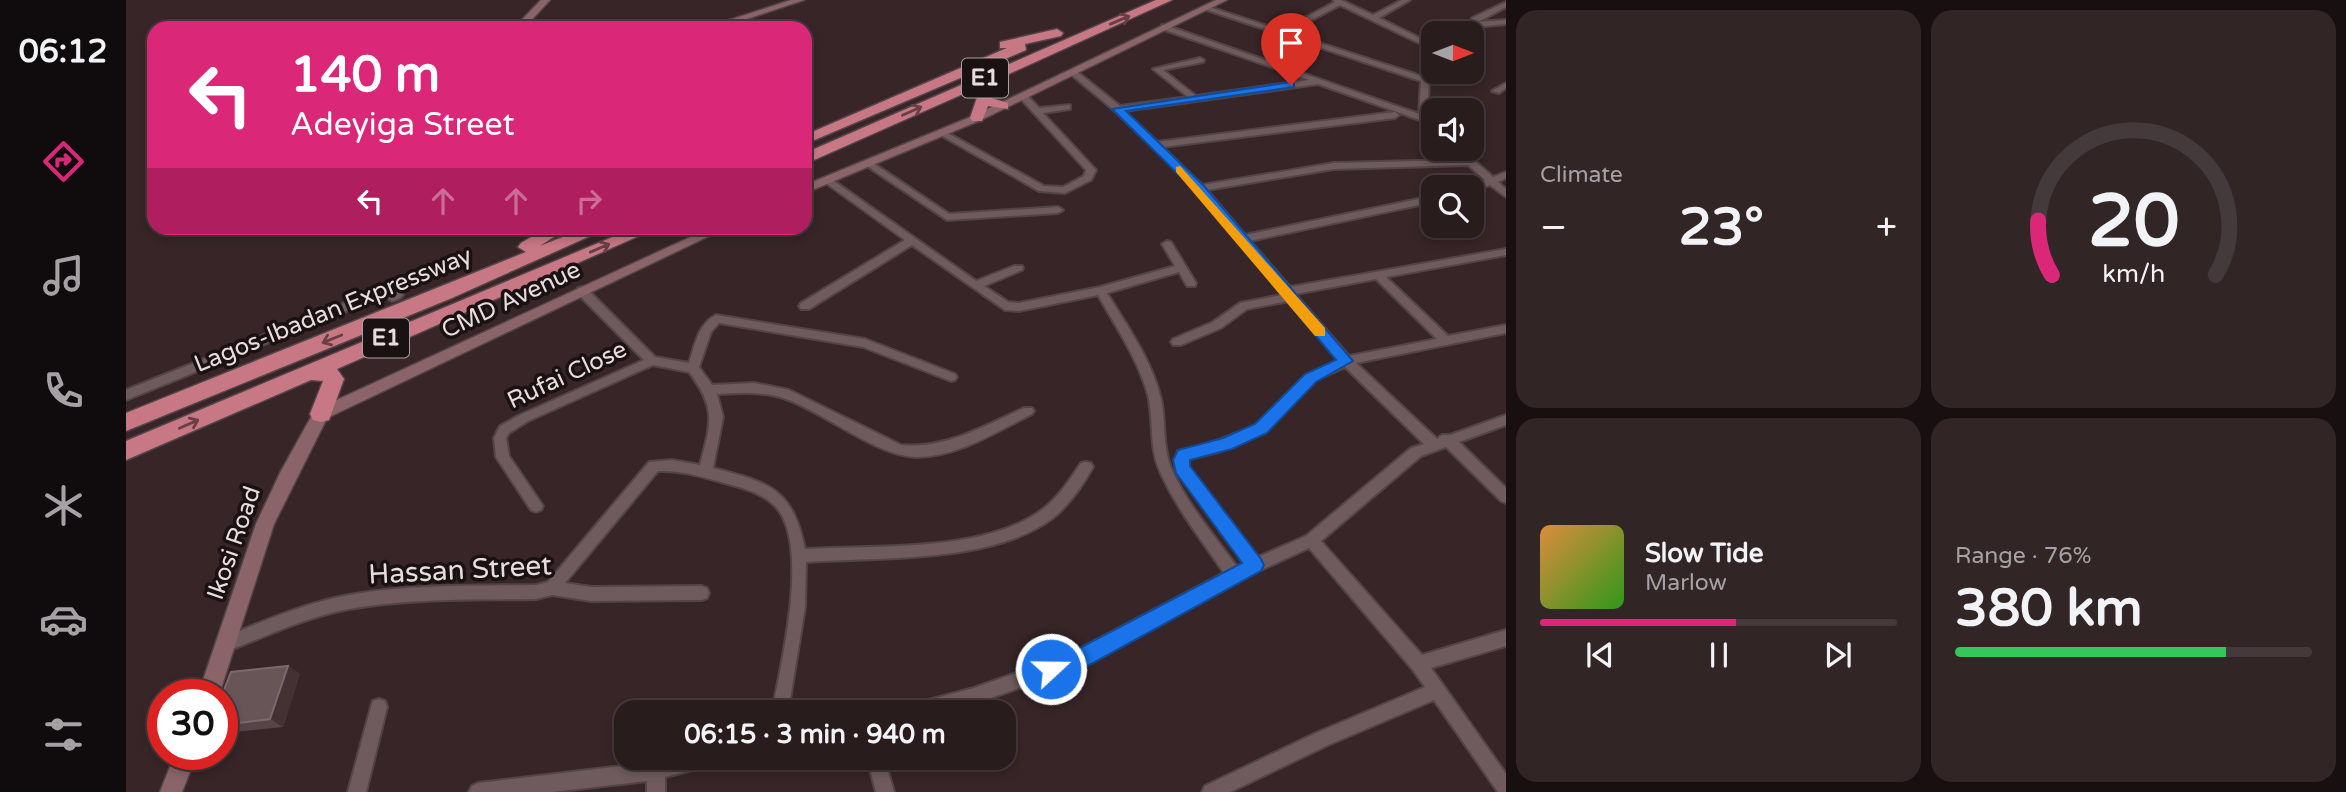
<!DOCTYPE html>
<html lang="en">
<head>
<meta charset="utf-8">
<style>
  body { margin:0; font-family:"Varela Round",sans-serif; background:#312526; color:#f1f3f6; height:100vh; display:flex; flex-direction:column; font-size:26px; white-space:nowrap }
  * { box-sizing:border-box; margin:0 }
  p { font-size:23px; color:#a5a1a4 }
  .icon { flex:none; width:38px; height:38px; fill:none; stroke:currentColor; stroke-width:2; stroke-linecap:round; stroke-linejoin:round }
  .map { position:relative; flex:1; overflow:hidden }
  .panel { display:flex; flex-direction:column; gap:10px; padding:10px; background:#170f10; width:840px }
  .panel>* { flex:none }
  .hud { position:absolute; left:21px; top:21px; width:665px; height:214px; border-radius:21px; box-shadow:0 4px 10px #0003,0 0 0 2px #453a3b; background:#db2777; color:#fff; overflow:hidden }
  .needle { width:46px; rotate:90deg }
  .controls { position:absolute; left:1295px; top:21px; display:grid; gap:14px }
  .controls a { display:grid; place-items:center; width:63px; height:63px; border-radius:14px; background:#291c1d; box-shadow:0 4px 10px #0003,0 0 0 2px #453a3b; font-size:35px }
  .speed { position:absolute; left:21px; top:679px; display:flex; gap:14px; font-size:35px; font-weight:700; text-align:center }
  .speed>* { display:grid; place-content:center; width:91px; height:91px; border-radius:50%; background:#291c1d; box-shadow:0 4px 10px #0003,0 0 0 2px #453a3b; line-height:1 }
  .speed .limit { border:10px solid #d22; background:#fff; color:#111 }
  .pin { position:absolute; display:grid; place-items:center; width:60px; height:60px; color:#fff; margin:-72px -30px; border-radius:50% 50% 50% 0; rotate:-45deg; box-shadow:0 0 7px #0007 }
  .pin .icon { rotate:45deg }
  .me { position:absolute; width:77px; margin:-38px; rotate:69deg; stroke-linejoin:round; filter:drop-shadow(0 0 5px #0008) }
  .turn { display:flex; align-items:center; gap:24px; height:147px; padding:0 28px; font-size:32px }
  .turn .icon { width:91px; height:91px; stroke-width:2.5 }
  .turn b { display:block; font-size:49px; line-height:60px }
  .lanes { display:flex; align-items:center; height:66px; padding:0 28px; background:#0003; justify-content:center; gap:35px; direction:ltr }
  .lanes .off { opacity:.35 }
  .big { font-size:52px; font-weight:800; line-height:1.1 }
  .panel .tile { flex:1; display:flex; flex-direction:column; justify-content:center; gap:10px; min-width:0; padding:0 24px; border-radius:21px; background:#312526 }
  .panel .dial { align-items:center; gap:0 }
  .dial svg { height:182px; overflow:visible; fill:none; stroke:#453a3b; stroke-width:7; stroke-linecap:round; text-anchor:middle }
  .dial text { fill:#f1f3f6; stroke:none }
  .song { display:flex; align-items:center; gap:21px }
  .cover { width:84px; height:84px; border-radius:10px; background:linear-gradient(135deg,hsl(30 70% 55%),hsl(110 70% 35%)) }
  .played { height:7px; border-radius:4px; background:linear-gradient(90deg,#db2777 55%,#453a3b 55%) }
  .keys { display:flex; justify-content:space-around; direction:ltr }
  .heat { display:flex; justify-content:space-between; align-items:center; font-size:38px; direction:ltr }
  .charge { height:10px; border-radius:5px; background:linear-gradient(90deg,#34c759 76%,#453a3b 0) }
  .panel .tiles { flex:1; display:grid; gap:10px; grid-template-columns:repeat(2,1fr) }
  .trip { position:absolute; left:488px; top:700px; width:402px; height:70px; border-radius:21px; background:#291c1d; box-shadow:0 4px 10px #0003,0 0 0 2px #453a3b; font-weight:800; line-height:70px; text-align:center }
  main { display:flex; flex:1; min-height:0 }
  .menu { display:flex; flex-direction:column; width:126px; justify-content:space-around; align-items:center; background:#100b0c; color:#a5a1a4 }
  .menu .icon { width:49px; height:49px }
  .menu .current { color:#db2777 }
  .menu b { font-size:32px; color:#f1f3f6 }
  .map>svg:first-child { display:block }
</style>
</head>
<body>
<main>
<nav class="menu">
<b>06:12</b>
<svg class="icon current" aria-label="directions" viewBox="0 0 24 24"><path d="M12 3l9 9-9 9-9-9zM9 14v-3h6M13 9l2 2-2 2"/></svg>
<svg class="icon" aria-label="music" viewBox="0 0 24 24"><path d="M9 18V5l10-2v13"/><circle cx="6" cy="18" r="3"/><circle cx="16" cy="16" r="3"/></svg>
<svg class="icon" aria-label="phone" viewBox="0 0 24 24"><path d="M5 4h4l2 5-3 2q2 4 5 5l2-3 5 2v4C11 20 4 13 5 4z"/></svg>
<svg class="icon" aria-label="climate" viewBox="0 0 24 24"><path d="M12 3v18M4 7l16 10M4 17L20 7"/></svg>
<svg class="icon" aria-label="car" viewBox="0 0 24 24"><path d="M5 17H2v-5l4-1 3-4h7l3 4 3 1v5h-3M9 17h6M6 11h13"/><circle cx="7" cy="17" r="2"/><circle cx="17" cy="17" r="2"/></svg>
<svg class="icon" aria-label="filters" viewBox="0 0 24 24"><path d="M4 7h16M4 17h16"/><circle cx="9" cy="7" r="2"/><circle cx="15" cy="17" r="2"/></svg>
</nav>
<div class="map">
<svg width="1380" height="792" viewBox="0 0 1380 792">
  <rect width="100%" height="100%" fill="#372527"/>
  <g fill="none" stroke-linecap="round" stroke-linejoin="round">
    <defs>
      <g id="street">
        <polygon points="1207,0 1215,0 1247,15 1276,0 1284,0 1253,18 1304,43 1297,45 1214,5 1176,25 1169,23 1209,2"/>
        <polygon points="1380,2 1380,7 1352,22 1380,20 1380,24 1350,27 1339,33 1330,33 1345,24 1346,18"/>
        <path d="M1080,6L1298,77L1304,70L1311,72L1303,81L1301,117L1307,123V131L1294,120L1192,84L998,111L1031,142L1269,112L1273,115L1269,118L1036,147L1076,185L1208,163L1336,160L1326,149H1335L1367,177L1380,172V178L1372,182L1380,189V197L1364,185L1346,192V187H1343L1359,180L1342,165L1208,169L1081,190L1119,235L1307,196V202L1124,241L1164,287L1380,249V255L1260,277L1322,336L1380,325V333L1230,363L1311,439L1316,435H1324L1380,415V425L1333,442L1380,488V503L1375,501L1320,447L1295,456L1195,541L1296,655L1380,630V646L1305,668L1380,774V792H1372L1308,700L1202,745L1104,792H1076L1079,786L1190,733L1299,687L1287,670L1183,548L1113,580L950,668L848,704L817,712H779L781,706L787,704L848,688L946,653L1098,573C1075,539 1049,507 1033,469C1023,445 1028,420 1022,395C1012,359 990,327 972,295L893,311L879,310L786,245L683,309H675L673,306L675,303L779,240L697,181L699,179H705L850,281L888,266H896L897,268L896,270L858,286L882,302L893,303L974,287L1049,266L1036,244L1041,241L1045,242L1070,283L1069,286H1061L1053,272L981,293C1001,326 1026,360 1035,399C1040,421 1036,445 1045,468C1061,504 1088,535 1111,567L1119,563L1051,472C1048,466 1049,457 1052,451L1085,443L1131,425L1180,375L1212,360L1163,301L1121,309L1095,328L1055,345H1047L1045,342L1047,339L1087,322L1114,303L1156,295L1154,291L1071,190L989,111L942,72L949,70L994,106L1062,97L1027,69L1074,58L1078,60L1077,62L1037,70L1070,96L1183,80L1036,29V25H1039L1293,114L1295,81L1078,9L1077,8ZM1250,279L1311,339L1223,356L1169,294ZM1219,367L1298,444L1285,448L1180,536L1132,557L1063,467V459L1092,452L1139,433L1188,381Z"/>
        <polygon points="1380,83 1380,88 1373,93 1366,91"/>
        <polygon points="894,94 900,94 913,108 944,105 944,109 917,113 968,168 970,170 965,180 939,193 913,191 811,133 818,131 918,186 937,187 958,176 960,170 894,98"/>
        <polygon points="744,161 823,214 932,207 937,210 932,213 821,220 741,166 741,162"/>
        <path d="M267,281C282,285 281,299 266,301L258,296L0,400V390L256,288L260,283Z"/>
        <path d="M456,287L460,288L529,357L563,363C569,345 572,324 590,315L739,339L829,374L831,377L829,380L825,381L737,347L593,323L585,332L573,367L586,385L628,383L663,390L775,445C820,449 858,426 898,408H906L908,411L906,414C870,432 833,456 792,457C753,458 698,412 660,399C638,391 614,393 591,394L597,417L587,468C643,483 666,487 679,549C748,545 860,553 917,509C933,497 944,479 955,463L960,462L965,463L967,467C957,485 943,505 927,518C866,564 753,557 680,562L679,607L662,712H646C655,665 685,543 649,506C635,492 614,487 595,482C574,476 553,470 532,471L439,583L465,587L576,586L581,588L583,593L581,598L576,600L465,601L426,595L410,599C348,600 285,598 223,609C181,617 142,635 102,651L96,648L94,643L96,638C138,621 179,603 223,595C284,584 348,586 410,585L422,582L523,462L546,460L574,465C585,423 591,409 563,372L527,365L402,421L383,433L380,438L383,456L417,506L415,510L410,512L405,510L370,457L368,438L374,426L394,415L518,360L452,294L451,291L452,288Z"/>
        <polygon points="253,699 259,701 261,707 240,792 222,792 245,707 247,701"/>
        <polygon points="547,758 587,758 584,764 578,767 539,777 539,792 521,792 521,781 426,792 343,792 346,786 352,783 530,762"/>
        <polygon points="741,758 758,758 768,792 750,792"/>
      </g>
      <g id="secondary">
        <polygon points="415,0 424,0 398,28 388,28"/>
        <polygon points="665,0 678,0 594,28 579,28"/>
        <polygon points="1090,0 1101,0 855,120 679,193 679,185 847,116"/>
        <polygon points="584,228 600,228 201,418 148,524 93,695 72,695 130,524 155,471 189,410"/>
        <polygon points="49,754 71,754 56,792 34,792"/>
      </g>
      <g id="highway">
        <polygon points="1030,0 1046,0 876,77 870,83 865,98 882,103 882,109 862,106 856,121 846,121 844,118 855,86 679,164 679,153"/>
        <polygon points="931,29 937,33 935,36 899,44 900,50 679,144 679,135 881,48 874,48 874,42"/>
        <polygon points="421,228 441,228 414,246 459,228 482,228 326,298 0,431 0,413 400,252 392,247 395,243"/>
        <polygon points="508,228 531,228 211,369 218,379 203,420 195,422 187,420 184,414 197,381 185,380 0,460 0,441"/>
      </g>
    </defs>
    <use href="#street" stroke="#534446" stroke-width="4"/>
    <use href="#secondary" stroke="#534446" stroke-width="3"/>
    <use href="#highway" stroke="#534446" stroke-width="3"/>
    <use href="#street" fill="#6f5b5d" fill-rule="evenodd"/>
    <use href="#secondary" fill="#8a6469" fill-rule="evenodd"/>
    <use href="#highway" fill="#c87884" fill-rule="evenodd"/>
  </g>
  <polygon fill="#574447" points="162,666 174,674 157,727 99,733 96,732 96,695"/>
  <polygon fill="#443134" points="162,666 174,674 157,727 144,719"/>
  <polygon fill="#675558" stroke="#7b6a6d" stroke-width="2" points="162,666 144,719 96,725 96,695 105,672"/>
  <defs><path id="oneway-shaft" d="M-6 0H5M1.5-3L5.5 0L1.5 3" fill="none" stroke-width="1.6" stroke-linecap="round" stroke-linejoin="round" transform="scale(1.75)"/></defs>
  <g stroke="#683f45">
    <use href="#oneway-shaft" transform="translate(994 20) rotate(-23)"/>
    <use href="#oneway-shaft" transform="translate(786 111) rotate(-24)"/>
    <use href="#oneway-shaft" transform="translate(474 248) rotate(-23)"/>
    <use href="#oneway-shaft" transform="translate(206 339) rotate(158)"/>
    <use href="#oneway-shaft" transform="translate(63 424) rotate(-24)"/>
  </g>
  <polygon fill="#1a73e8" stroke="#114b97" stroke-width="2" points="1165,82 1168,83 1168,87 1000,111 1078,186 1227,361 1190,382 1141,433 1106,449 1064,460 1064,466 1135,559 1138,565 1135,571 958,668 925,680 918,677 914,669 918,662 946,652 1116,563 1050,473 1047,460 1052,450 1097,438 1129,424 1179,374 1210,360 1069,191 986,109"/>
  <polygon fill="#f59e0b" points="1054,166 1199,328 1199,336 1189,336 1050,172 1050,167"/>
  <g text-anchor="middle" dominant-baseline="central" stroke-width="7" stroke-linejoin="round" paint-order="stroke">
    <g fill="#191112" stroke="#ab9fa1" stroke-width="2">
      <rect x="836" y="58.5" width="46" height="39" rx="5"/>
      <rect x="237" y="318.5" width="46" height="39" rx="5"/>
    </g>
    <g font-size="23" font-weight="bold" fill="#e9dcde">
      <text x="859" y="78">E1</text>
      <text x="260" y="338">E1</text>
    </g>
    <g font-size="24" fill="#e9dcde" stroke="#191112">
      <text transform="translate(385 300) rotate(-25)">CMD Avenue</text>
      <text transform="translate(207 310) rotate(-22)">Lagos-Ibadan Expressway</text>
      <text transform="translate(441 375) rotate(-25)">Rufai Close</text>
      <text transform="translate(108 543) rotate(-71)">Ikosi Road</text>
    </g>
    <g font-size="28" fill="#e9dcde" stroke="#191112">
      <text transform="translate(334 570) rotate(-3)">Hassan Street</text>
    </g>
  </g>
</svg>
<div class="controls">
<a><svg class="needle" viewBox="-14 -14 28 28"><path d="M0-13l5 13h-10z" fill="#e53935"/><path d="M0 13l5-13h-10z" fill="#a5a1a4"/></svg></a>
<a><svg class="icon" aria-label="sound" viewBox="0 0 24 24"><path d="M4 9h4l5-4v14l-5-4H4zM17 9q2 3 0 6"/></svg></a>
<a><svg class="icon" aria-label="search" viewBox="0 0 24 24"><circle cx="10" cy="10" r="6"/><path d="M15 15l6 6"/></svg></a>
</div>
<div class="speed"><div class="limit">30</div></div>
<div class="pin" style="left:1165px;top:85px;background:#d93025"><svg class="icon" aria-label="arrive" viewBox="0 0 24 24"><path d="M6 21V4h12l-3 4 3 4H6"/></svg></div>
<svg class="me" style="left:925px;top:669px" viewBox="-20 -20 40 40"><circle r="17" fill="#1a73e8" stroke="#fff" stroke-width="3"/><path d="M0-11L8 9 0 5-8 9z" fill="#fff"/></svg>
<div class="trip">06:15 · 3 min · 940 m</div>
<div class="hud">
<div class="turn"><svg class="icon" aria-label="left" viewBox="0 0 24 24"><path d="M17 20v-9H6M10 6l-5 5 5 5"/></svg><div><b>140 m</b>Adeyiga Street</div></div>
<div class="lanes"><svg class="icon" aria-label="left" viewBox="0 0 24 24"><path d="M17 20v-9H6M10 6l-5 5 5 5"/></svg><svg class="icon off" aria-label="ahead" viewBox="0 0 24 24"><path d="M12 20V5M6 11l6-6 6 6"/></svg><svg class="icon off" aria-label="ahead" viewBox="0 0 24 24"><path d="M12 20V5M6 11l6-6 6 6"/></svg><svg class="icon off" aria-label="right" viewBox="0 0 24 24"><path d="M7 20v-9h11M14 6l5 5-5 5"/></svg></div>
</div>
</div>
<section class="panel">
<div class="tiles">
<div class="tile"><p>Climate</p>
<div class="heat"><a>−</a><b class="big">23°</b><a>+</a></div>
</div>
<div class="tile dial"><svg viewBox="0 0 100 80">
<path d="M14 69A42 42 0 1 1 86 69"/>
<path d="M14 69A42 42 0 0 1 8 45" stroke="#db2777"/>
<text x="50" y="56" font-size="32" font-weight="700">20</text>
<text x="50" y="72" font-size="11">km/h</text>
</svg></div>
<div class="tile">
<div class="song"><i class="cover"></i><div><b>Slow Tide</b><p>Marlow</p></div></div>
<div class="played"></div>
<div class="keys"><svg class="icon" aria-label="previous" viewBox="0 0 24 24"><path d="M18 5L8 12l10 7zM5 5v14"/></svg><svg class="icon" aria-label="pause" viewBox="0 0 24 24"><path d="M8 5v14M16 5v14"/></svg><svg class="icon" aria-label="next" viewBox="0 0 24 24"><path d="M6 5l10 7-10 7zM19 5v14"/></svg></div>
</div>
<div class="tile"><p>Range · 76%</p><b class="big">380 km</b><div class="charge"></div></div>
</div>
</section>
</main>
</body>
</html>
